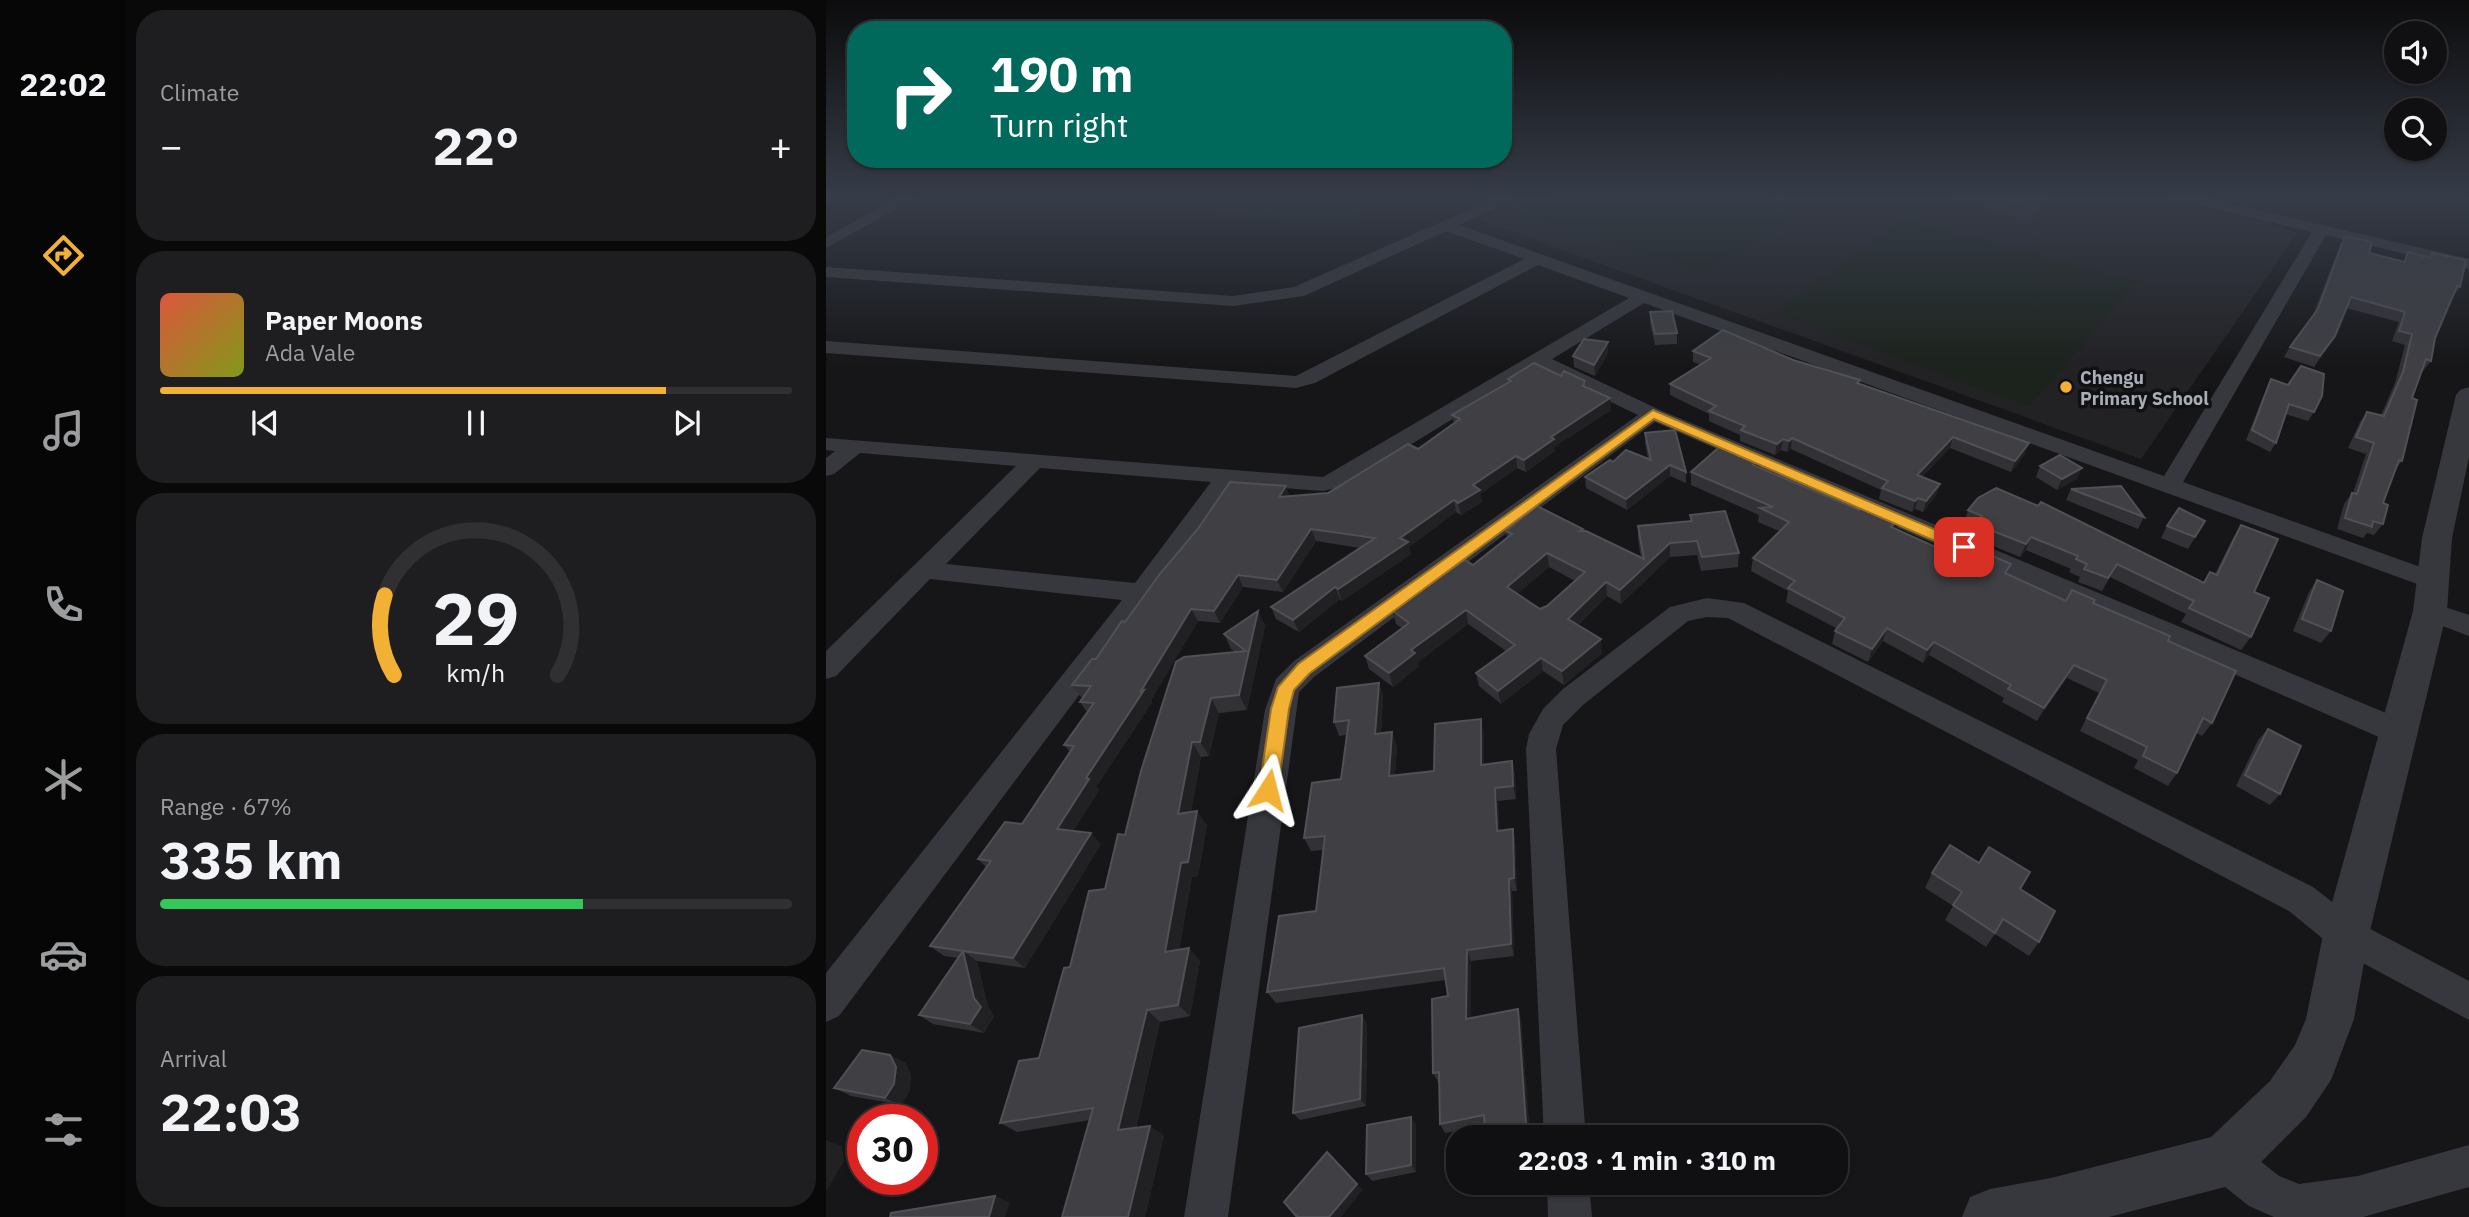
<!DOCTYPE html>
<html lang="en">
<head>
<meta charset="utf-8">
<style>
  body { margin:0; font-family:"IBM Plex Sans",sans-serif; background:#1e1e20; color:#f1f3f6; height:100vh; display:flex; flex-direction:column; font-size:26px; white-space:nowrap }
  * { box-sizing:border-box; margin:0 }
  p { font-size:23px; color:#9c9d9f }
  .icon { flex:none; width:38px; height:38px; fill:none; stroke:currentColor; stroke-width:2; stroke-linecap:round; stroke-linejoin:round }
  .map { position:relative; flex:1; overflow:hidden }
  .details { display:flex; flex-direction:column; gap:10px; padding:10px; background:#09090a; width:700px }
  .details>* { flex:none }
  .hud { position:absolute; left:21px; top:21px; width:665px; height:147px; border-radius:28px; box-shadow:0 2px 5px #0004,0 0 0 2px #303032; background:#00695c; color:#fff; overflow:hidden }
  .controls { position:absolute; left:1558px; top:21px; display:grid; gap:14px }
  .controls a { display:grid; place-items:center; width:63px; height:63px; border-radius:50%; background:#101012; box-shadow:0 2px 5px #0004,0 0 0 2px #303032; font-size:35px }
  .speed { position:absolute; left:21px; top:1104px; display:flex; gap:14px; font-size:35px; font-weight:700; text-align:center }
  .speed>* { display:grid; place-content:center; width:91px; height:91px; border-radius:50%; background:#101012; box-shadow:0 2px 5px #0004,0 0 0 2px #303032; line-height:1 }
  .speed .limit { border:10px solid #d22; background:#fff; color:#111 }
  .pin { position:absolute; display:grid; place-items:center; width:60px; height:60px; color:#fff; margin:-30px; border-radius:14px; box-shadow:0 4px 10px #0006 }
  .me { position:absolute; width:77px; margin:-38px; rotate:9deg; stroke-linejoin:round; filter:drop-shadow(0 0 5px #0008) }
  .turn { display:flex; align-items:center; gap:24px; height:147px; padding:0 28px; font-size:32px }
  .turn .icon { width:91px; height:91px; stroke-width:2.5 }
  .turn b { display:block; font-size:49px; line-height:60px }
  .big { font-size:52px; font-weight:700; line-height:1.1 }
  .details .tile { flex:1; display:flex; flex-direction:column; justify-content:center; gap:10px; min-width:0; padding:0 24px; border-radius:28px; background:#1e1e20 }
  .details .dial { align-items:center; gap:0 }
  .dial svg { height:182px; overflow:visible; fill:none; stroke:#303032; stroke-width:7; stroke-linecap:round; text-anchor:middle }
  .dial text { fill:#f1f3f6; stroke:none }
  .song { display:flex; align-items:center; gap:21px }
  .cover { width:84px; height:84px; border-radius:10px; background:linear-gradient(135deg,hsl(10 70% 55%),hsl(70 70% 35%)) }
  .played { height:7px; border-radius:4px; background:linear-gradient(90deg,#f2b134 80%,#303032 80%) }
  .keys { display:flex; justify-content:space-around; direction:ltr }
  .heat { display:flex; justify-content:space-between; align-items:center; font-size:38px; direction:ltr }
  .charge { height:10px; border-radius:5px; background:linear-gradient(90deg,#34c759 67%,#303032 0) }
  .trip { position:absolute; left:620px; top:1125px; width:402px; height:70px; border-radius:28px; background:#101012; box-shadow:0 2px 5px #0004,0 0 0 2px #303032; font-weight:700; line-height:70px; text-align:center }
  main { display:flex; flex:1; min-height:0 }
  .tab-bar { display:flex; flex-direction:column; width:126px; justify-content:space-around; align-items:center; background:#060607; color:#9c9d9f }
  .tab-bar .icon { width:49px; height:49px }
  .tab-bar .active { color:#f2b134 }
  .tab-bar b { font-size:32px; color:#f1f3f6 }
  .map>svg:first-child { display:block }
</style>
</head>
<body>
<main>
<nav class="tab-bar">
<b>22:02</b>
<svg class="icon active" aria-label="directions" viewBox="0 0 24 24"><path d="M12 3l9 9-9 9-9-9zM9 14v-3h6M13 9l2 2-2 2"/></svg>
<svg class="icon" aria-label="music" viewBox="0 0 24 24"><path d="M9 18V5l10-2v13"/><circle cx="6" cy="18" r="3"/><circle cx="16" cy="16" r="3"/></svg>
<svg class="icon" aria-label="phone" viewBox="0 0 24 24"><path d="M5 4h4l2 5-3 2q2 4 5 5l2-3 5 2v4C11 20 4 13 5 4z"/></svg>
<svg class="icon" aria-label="climate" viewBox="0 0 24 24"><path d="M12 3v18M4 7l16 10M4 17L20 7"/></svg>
<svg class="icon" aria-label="car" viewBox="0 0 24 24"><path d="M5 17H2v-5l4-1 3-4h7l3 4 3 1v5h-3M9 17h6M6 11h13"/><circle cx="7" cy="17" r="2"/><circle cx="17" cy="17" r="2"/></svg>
<svg class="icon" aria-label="filters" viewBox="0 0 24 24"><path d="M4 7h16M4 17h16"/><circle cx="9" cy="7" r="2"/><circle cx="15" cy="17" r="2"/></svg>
</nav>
<section class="details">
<div class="tile"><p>Climate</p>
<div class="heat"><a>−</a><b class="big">22°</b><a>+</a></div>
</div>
<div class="tile">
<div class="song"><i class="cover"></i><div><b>Paper Moons</b><p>Ada Vale</p></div></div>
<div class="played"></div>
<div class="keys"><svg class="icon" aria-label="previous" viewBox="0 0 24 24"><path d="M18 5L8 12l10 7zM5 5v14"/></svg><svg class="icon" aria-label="pause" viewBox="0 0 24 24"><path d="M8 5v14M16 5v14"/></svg><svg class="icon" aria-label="next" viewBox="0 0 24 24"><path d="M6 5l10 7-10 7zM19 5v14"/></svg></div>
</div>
<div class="tile dial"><svg viewBox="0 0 100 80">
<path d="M14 69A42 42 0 1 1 86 69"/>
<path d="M14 69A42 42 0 0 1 10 34" stroke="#f2b134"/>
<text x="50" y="56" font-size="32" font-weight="700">29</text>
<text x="50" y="72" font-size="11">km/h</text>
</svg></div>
<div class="tile"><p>Range · 67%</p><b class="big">335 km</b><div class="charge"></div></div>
<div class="tile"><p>Arrival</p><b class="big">22:03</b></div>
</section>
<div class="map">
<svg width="1643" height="1217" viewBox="0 0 1643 1217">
  <rect width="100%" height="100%" fill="#161618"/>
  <polygon fill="#222225" points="704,196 1324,196 1472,232 1315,459 653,220"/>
  <g fill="#1c231d">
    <polygon points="109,196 552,196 526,222 105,198"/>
    <polygon points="730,196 933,196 981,209 877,272 693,214"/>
    <polygon points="1078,219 1311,282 1203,407 949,313"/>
  </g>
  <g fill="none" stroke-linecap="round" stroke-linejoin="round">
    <g fill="#37383d" fill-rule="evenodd">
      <polygon points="75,196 93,196 0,248 0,237"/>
      <path d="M674,196H693L633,225L1338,476L1486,232L1346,199L1344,196H1370L1643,259V269L1500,235L1357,482L1614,574L1618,580L1614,586L1605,589L818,303L726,359L834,410L1584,723L1588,732L1584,741L1573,744L1562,741L829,422L488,677L473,692L402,1217H358L439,710L450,679L468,661L812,415L712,367L515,487L497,491L406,484L325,599L13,1016L0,1022V973L296,600L104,579L10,676L0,679V651L190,466L34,453L8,474L0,476V458L9,451L0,450V438L497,477L803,298L712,265L489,383L470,388L0,353V341L470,376L698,259L620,231L478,296L407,306L0,277V267L407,296L468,287ZM214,468L385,482L309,583L120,564Z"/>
      <polygon points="881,598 918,603 1487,887 1533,923 1643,981 1643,1020 1507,947 1463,911 902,618 881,617 862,621 757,705 737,725 730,749 760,1138 718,1138 700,749 703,734 717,709 737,689 844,607"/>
      <polygon points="1604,602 1643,615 1643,636 1595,618 1591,611 1595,604"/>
      <polygon points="1399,1139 1414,1145 1453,1176 1473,1184 1532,1176 1643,1145 1643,1187 1537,1217 1448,1217 1423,1206 1384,1175 1378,1160 1384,1145"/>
      <polygon points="721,1183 763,1183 766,1217 722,1217"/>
    </g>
    <polygon fill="#37383d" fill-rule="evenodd" points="1643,387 1643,457 1626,538 1621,611 1543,935 1528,1019 1505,1080 1480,1117 1418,1179 1399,1187 1283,1217 1136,1217 1144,1197 1164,1189 1225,1178 1385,1137 1444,1081 1469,1045 1480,1019 1497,935 1587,611 1596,538 1630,395 1634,390"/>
  </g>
  <g fill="#323236" fill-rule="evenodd">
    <polygon points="1129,196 1230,196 1229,200 1206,221 1128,200"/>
    <polygon points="1519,236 1543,253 1577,261 1582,252 1603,257 1606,253 1634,287 1627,297 1609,338 1605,361 1597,371 1596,371 1586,398 1576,461 1569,470 1557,503 1557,524 1548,535 1541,533 1537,538 1511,529 1518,504 1526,493 1527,493 1540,454 1522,448 1534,422 1541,412 1555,415 1569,383 1579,345 1566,341 1573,322 1520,308 1509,336 1488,367 1458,357 1464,347 1487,315 1514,245"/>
    <polygon points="824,312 851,333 851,344 829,345 824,323"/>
    <polygon points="867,351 967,360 1033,384 1199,454 1185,472 1124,448 1096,477 1114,484 1110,495 1097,512 1089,509 1086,512 1053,499 1055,490 965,449 961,452 955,450 949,455 914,441 914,435 883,421 883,414 844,395 844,384 875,365 867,362"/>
    <polygon points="782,353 769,376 748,367 747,356"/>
    <polygon points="682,379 759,387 785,410 728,447 729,451 700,472 691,468 654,494 656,502 635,515 630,512 583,547 585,554 516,601 514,599 473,632 450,619 445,607 534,548 490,541 457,592 417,587 394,623 372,621 325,700 326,702 270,787 273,790 247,831 275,844 199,968 151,961 162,1007 168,1016 158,1033 107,1024 93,1015 132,958 118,956 104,946 160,867 152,859 196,824 244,752 238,745 261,712 254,702 257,697 255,697 246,685 270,659 299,622 460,486 463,496 502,493 592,449 628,424 626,415 682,382"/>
    <polygon points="1445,379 1488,412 1482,421 1459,414 1450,443 1444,452 1420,440 1440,389"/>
    <polygon points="819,433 860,472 860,483 844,476 801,510 760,488 759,477 787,462 822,459 819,443"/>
    <polygon points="1214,466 1251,479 1231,490 1210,477"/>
    <polygon points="934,468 1071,530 1125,554 1185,564 1181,574 1240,601 1267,604 1342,641 1386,723 1376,736 1370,733 1351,773 1342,786 1308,768 1312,760 1254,731 1273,693 1241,678 1211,721 1176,702 1178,698 1103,655 1097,663 1057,641 1042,662 1006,644 1009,631 1010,628 960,602 962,591 925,571 927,558 953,531 932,522 933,515 865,485 865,472"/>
    <polygon points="1245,489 1318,517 1312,529 1240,500"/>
    <polygon points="1142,510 1377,583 1384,572 1389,574 1407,538 1415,525 1428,592 1425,637 1415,650 1355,622 1360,614 1284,577 1276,591 1252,582 1254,577 1243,572 1245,569 1200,550 1194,557 1145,537 1148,528 1138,523"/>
    <path d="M864,515L913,553L912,567L875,571L871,555L844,557L795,604L781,596L752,625L776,653L738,685L717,671L675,704L653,686L650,673L680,651L642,624L592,662L593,666L567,687L543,669L539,656L576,628L570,624L566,610L647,565L681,538L680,531H757L815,558L812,540V526L864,522ZM723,567L749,581L721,606L714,609L691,594Z"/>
    <polygon points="1379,521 1362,549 1335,538 1341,526"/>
    <polygon points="1491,580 1505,631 1495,643 1467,631 1483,592"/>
    <polygon points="432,611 439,626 421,710 393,713 383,756 375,757 365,812 381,825 372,876 366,877 353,950 374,961 364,1016 334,1022 310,1128 338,1135 319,1217 236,1217 264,1120 191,1132 174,1123 213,1058 244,967 279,889 299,835 409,652 405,649 398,634"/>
    <polygon points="553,683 557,697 555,733 571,746 569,775 608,771 658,733 658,764 686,761 689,774 690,799 672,801 673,831 687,829 689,842 691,891 686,891 688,956 645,961 645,1018 692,1009 695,1020 704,1138 659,1138 659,1125 619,1133 614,1124 613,1083 607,1073 622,996 620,980 450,1003 441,992 490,911 497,850 485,851 478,838 515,779 521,735 513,736 508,722"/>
    <polygon points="1442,729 1454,794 1444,805 1410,786 1432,740"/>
    <polygon points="1106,873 1194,889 1213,942 1203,956 1169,934 1160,947 1119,920 1127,906 1099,888"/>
    <polygon points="541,1024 540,1106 474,1120 467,1113"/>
    <polygon points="64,1055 79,1063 85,1075 83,1092 75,1105 25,1096 8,1088"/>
    <polygon points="590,1124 590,1172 546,1181 540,1174"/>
  </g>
  <g fill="#212124">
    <polygon points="1223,196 1230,196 1229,200 1206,221 1210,208"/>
    <polygon points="782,342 782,353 769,376 768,365"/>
    <polygon points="784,398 785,410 728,447 729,451 700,472 698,460 725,437"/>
    <polygon points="1127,437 1124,448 1088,486 1091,475"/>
    <polygon points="966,438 965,449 961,452 963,441"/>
    <polygon points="957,439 955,450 949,455 951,444"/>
    <polygon points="1203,443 1199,454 1185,472 1189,461"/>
    <polygon points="690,456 691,468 654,494 656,502 635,515 632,503 647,485"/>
    <polygon points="935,457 934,470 927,465"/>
    <polygon points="844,465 844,476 801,510 800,499"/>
    <polygon points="1256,468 1251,479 1231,490 1236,479"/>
    <polygon points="1114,484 1110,495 1097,512 1100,501"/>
    <polygon points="460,486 464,498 453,497"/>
    <polygon points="1092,498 1089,509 1086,512 1089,501"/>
    <polygon points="628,500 630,512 583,547 585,554 516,601 512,589 574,538"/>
    <polygon points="1074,517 1071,530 1065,527"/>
    <polygon points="485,529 490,541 457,592 451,580"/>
    <polygon points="1205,537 1200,550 1194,557 1200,544"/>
    <polygon points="844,543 844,557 795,604 794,590"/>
    <polygon points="721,553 723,567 683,601 681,587"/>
    <polygon points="412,575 417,587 394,623 388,611"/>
    <polygon points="780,582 781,596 743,633 742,619"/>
    <polygon points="509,587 514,599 473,632 467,620"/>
    <polygon points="365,609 372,621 325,700 326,702 270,787 273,790 241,840 231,829 260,778"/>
    <polygon points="640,610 642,624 592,662 593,666 567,687 563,673 585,650"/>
    <polygon points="432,611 439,626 421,710 413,695"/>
    <polygon points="1061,628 1057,641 1042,662 1046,649"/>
    <polygon points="775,639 776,653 738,685 736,671"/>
    <polygon points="1108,642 1103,655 1097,663 1101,650"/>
    <polygon points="715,658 717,671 675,704 672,691"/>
    <polygon points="1248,665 1241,678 1211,721 1218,708"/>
    <polygon points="553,683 557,697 554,747 549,734"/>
    <polygon points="385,698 393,713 383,756 374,742"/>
    <polygon points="655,719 658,733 658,778 655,765"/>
    <polygon points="566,732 571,746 568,790 563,776"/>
    <polygon points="366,742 375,757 362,828 352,814"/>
    <polygon points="686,761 689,774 690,799 687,786"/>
    <polygon points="669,788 672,801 674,844 671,831"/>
    <polygon points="371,811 381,825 372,876 366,877 351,964 339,952 355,863"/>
    <polygon points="687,829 689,842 691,891 688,878"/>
    <polygon points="265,833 275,844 199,968 187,958"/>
    <polygon points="683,879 686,891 688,956 685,944"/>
    <polygon points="363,948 374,961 364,1016 352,1005"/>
    <polygon points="641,950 645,961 645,1029 640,1019"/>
    <polygon points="137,951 151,961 162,1007 168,1016 158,1033 144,1024 148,998"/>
    <polygon points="692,1009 695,1020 704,1138 701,1138"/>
    <polygon points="321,1010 334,1022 307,1139 292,1130"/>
    <polygon points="536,1015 541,1024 540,1106 534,1099"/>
    <polygon points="64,1055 79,1063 85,1075 83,1092 75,1105 59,1098"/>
    <polygon points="585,1117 590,1124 590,1172 585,1165"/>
    <polygon points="324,1126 338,1135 319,1217 302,1217"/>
    <polygon points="0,1140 16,1146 18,1161 0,1192"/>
    <polygon points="501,1152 537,1190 515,1217 503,1217"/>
    <polygon points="169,1196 184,1202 179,1217 163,1217"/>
  </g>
  <g fill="#3f3f44" stroke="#4f5156" stroke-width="2" fill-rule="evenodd">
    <polygon points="1165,196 1223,196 1210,208"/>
    <polygon points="1519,236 1546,242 1543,253 1579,262 1582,252 1605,258 1606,253 1640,260 1634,287 1631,286 1609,338 1605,361 1600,359 1586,398 1591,400 1576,461 1573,460 1557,503 1562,505 1557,524 1547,521 1546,527 1519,518 1526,493 1531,494 1548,443 1530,437 1541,412 1558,416 1577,372 1586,334 1573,331 1579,312 1525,297 1509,336 1494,356 1464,347 1492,309"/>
    <polygon points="846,311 851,333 829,334 824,312"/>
    <polygon points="897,330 967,360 1034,380 1031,383 1203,443 1189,461 1127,437 1091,475 1114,484 1100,501 1092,498 1089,501 1056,488 1062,481 966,438 963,441 957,439 951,444 915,430 919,426 883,411 890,406 844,384 885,358 867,351"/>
    <polygon points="758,339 782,342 768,365 747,356"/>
    <polygon points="708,363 735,376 738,371 759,381 757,386 784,398 725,437 728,439 698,460 690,456 647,485 654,490 632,503 628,500 574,538 582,542 512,589 509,587 467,620 445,607 549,538 485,529 451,580 412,575 388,611 365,609 315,691 318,690 260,778 263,779 231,829 265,833 187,958 137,951 148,998 155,1007 144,1024 93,1015 137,951 104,946 165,861 152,859 179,822 196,824 248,746 238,745 268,703 254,702 265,686 246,685 266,659 270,659 296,621 299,622 333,575 371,530 404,482 460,486 453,497 502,493 582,444 592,449 634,419 626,415 685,381 682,379"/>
    <polygon points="1475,366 1498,374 1496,396 1488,412 1463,404 1450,443 1426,430 1445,379 1462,385"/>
    <polygon points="849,430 860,472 844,465 800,499 759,477 784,460 787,462 800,450 825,460 819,433"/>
    <polygon points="899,442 935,457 927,465 1033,510 1040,502 1074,517 1065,527 1125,554 1134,542 1185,564 1179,573 1240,601 1246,590 1269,600 1267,603 1344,636 1342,641 1410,671 1386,723 1377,718 1351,773 1317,756 1321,747 1261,718 1281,680 1248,665 1218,708 1182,689 1185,685 1108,642 1101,650 1061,628 1046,649 1009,631 1019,618 962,588 969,581 927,558 963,522 934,508 947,507 865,472"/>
    <polygon points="1234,455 1256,468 1236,479 1214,466"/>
    <polygon points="1295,486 1318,517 1245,489"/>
    <polygon points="1170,488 1212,506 1215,502 1378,583 1384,572 1391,575 1415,525 1452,539 1428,592 1443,598 1425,637 1363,608 1368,601 1291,564 1282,578 1258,569 1261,564 1250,559 1252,556 1205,537 1200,544 1149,524 1156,516 1142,510 1152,498"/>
    <path d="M711,506L757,529L754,531H760L818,559L812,526L866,521L864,515L899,511L913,553L876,557L871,541L844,543L794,590L780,582L742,619L775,639L736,671L715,658L672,691L650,673L689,645L640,610L585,650L589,653L563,673L539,656L583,623L566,610L639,560L647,565L686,534L680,531ZM721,553L759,572L721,606L714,609L681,587Z"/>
    <polygon points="1353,508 1379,521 1369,537 1341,526"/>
    <polygon points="1491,580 1517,591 1505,631 1476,619"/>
    <polygon points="432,611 413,695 385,698 374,742 366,742 352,814 371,811 362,862 355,863 339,952 363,948 352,1005 321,1010 292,1130 324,1126 302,1217 236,1217 267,1108 174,1123 193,1061 213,1058 238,968 244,967 263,891 279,889 292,834 299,835 315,771 350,662 358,657 420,651 398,634"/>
    <polygon points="553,683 549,734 566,732 563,776 608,771 609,724 655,719 655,765 686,761 687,786 669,788 671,831 687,829 688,878 683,879 685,944 641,950 640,1019 692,1009 701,1138 659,1138 658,1115 614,1124 613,1072 607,1073 606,999 622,996 618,968 441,992 453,916 490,911 499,836 478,838 486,783 515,779 523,720 508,722 511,688"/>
    <polygon points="1442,729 1475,746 1454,794 1419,775"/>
    <polygon points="1124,845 1153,863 1163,847 1204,872 1194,889 1229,911 1213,942 1177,919 1169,933 1127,905 1136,892 1106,873"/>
    <polygon points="536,1015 534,1099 467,1113 473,1028"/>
    <polygon points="36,1050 64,1055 70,1067 68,1084 59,1098 8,1088"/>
    <polygon points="585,1117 585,1165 540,1174 541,1125"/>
    <polygon points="501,1152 531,1184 503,1217 471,1217 458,1202"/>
    <polygon points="169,1196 163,1217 64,1217 65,1213"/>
  </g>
  <linearGradient id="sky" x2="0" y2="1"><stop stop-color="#0c0c0d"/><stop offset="0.54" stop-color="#363c48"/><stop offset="1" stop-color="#363c48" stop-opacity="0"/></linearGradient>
  <rect width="1643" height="366" fill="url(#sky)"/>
  <polygon fill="#f2b134" stroke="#9d7322" stroke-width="2" points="827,410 1143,544 1145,547 1143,551 1132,551 828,419 484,673 468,690 463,709 452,790 449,795 442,798 435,795 433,790 445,709 452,687 472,664"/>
  <circle fill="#f2b134" stroke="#111113" stroke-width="2.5" cx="1240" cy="387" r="7"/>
  <g text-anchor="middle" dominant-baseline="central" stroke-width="7" stroke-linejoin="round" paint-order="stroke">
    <g font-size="18" font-weight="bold" fill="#a8adb8" stroke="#111113" text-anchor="start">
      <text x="1254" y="377">Chengu<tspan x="1254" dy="21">Primary School</tspan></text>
    </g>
  </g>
</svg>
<div class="controls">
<a><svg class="icon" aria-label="sound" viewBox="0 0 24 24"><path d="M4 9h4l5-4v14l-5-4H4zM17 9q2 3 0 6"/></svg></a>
<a><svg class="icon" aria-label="search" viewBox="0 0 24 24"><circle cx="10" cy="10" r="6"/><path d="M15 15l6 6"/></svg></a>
</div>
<div class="speed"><div class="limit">30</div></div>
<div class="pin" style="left:1138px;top:547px;background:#d93025"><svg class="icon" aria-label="arrive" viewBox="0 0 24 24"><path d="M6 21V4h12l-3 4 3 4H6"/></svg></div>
<svg class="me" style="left:442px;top:790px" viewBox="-20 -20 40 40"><path d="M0-17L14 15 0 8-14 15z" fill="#f2b134" stroke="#fff" stroke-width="4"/></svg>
<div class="trip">22:03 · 1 min · 310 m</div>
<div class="hud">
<div class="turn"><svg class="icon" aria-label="right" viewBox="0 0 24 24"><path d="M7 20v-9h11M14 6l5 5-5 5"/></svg><div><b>190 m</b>Turn right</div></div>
</div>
</div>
</main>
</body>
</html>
